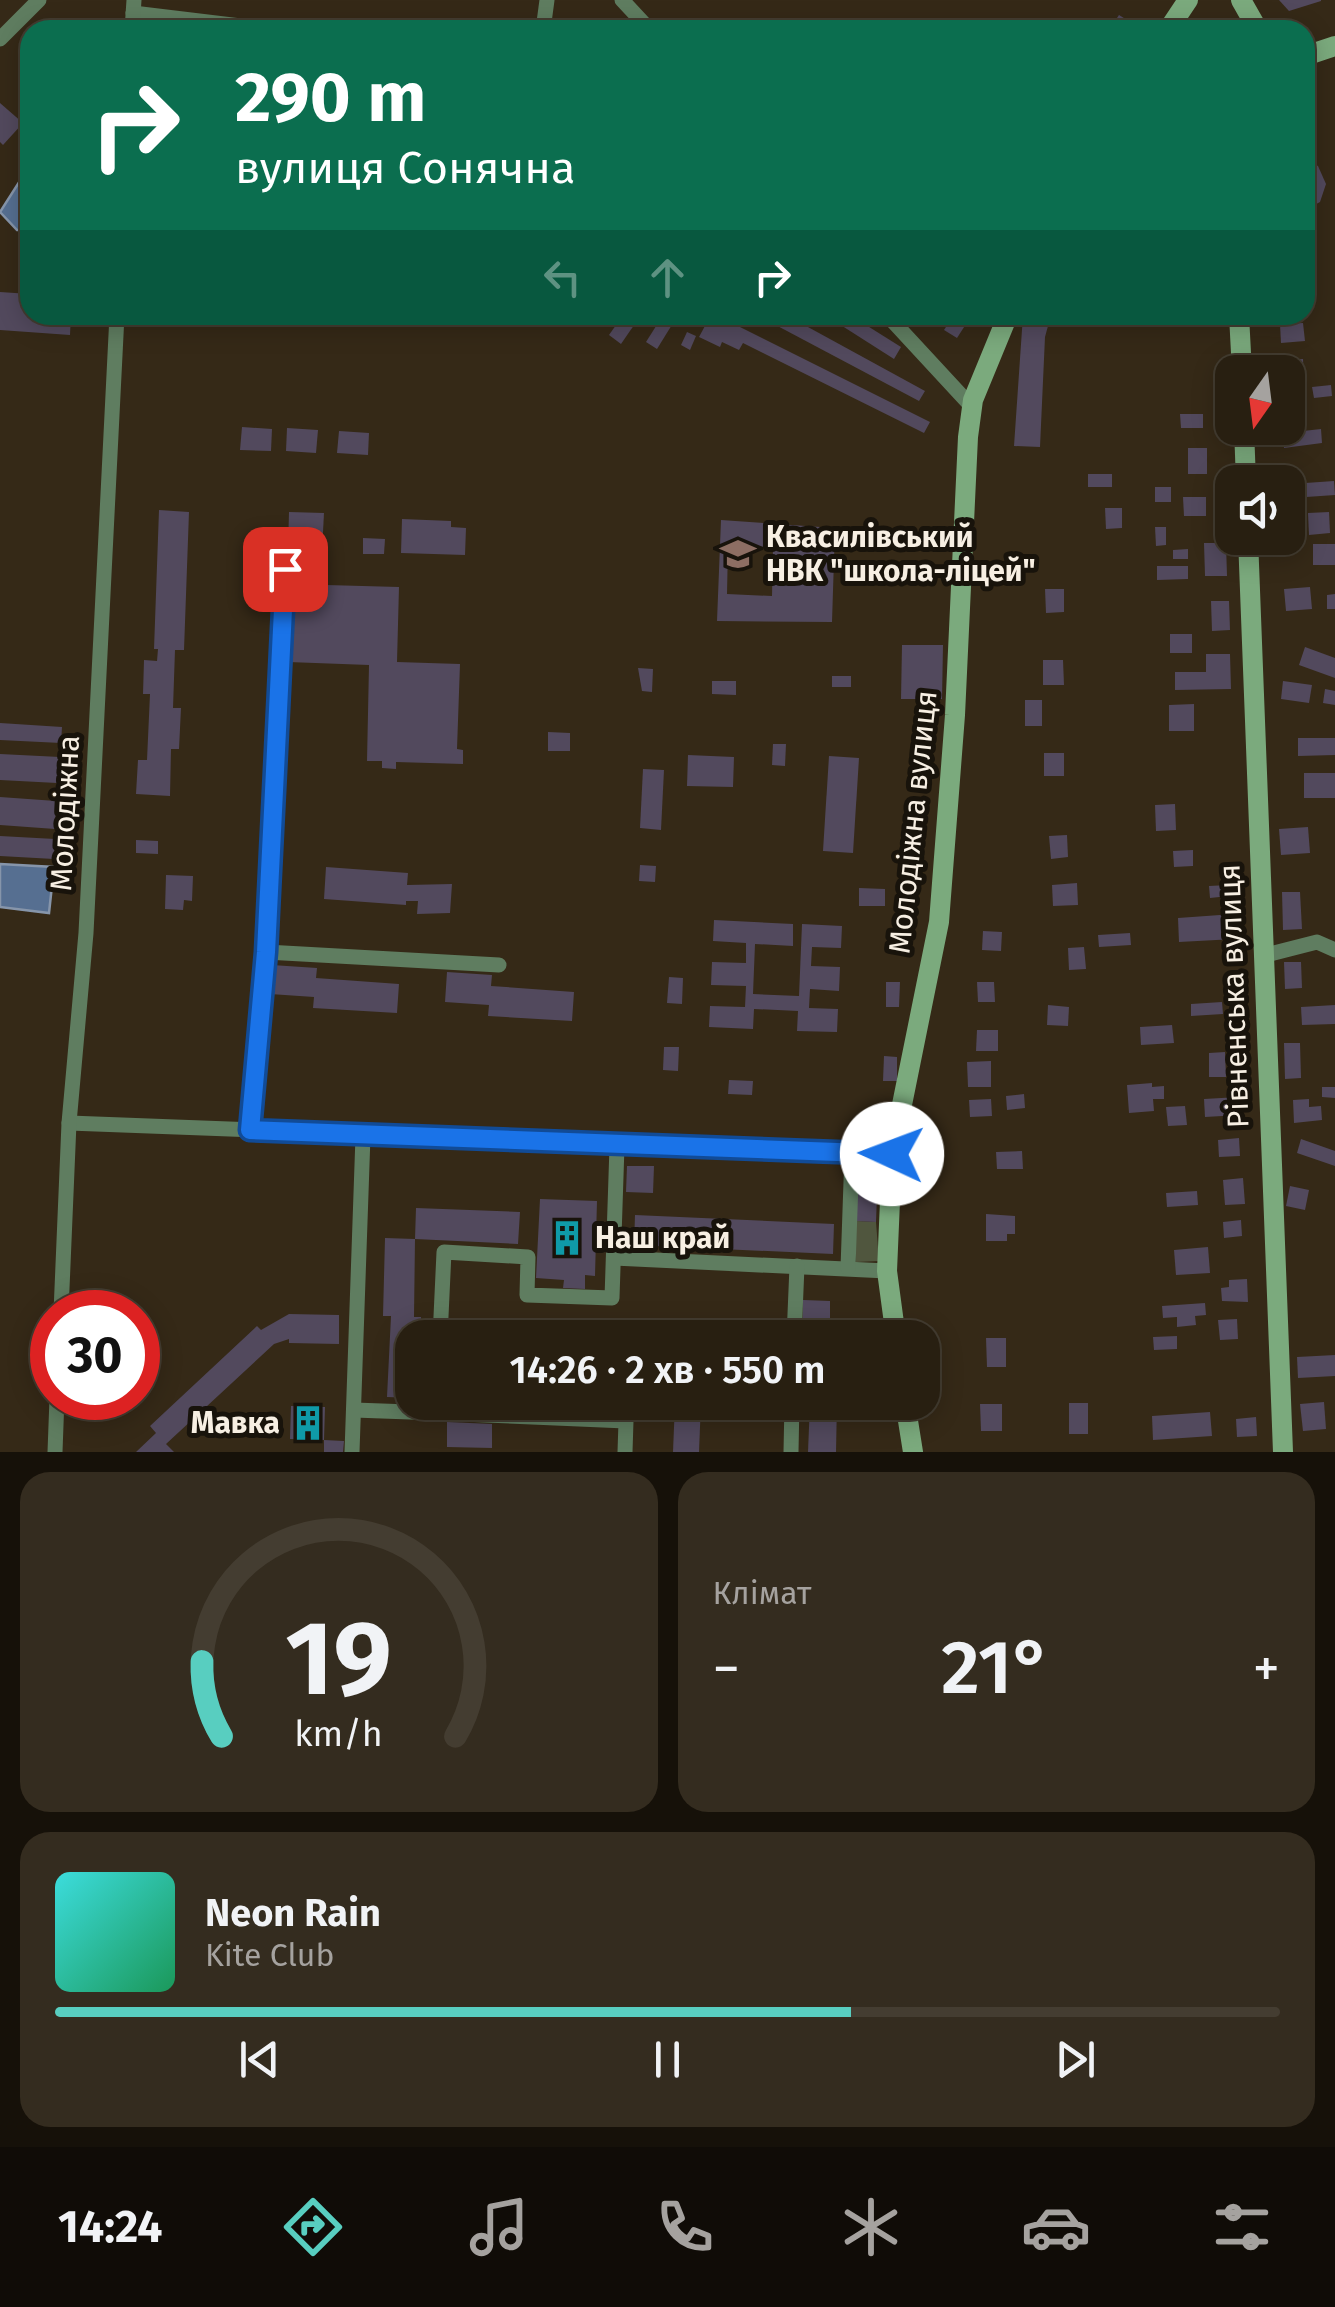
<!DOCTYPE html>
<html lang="uk">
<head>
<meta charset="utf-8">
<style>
  body { margin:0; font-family:"Fira Sans",sans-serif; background:#342c1f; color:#f1f3f6; height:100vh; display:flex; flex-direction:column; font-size:38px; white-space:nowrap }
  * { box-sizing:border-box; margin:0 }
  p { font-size:32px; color:#a5a29f }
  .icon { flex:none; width:55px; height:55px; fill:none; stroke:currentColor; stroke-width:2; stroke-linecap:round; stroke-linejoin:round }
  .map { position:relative; height:1452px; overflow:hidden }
  .drawer { display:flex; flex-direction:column; gap:20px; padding:20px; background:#161109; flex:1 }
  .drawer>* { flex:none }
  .hud { position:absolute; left:20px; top:20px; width:1295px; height:305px; border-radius:30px; box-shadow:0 5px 25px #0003,0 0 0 2px #443d31; background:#0b6e4f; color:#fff; overflow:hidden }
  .needle { width:65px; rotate:194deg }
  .controls { position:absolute; left:1215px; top:355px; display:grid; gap:20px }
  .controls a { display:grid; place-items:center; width:90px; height:90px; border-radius:20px; background:#281f11; box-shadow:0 5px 25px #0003,0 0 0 2px #443d31; font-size:50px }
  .speed { position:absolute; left:30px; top:1290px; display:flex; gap:20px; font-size:50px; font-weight:700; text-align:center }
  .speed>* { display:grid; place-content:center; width:130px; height:130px; border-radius:50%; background:#281f11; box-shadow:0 5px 25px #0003,0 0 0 2px #443d31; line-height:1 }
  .speed .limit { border:15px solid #d22; background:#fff; color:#111 }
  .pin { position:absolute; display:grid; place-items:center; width:85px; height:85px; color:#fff; margin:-42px; border-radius:20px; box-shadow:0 5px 15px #0006 }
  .me { position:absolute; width:110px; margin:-55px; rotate:272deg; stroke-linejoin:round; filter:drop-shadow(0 0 8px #0008) }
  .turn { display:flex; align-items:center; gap:35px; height:210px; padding:0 50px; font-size:45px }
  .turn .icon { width:130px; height:130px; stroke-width:2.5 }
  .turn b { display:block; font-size:70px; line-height:85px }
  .lanes { display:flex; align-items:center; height:95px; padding:0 50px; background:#0003; justify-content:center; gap:50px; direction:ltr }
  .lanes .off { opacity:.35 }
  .big { font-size:75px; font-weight:600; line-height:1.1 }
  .drawer .tile { flex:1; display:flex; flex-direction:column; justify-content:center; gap:15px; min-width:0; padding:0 35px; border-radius:30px; background:#342c1f }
  .drawer .dial { align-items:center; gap:0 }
  .dial svg { height:260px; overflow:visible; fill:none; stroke:#443d31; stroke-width:7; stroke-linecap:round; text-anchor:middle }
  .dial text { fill:#f1f3f6; stroke:none }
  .song { display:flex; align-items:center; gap:30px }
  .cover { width:120px; height:120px; border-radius:15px; background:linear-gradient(135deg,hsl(180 70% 55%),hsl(150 70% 35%)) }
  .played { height:10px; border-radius:5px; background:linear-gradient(90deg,#58cec0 65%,#443d31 65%) }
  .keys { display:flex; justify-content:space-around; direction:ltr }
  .heat { display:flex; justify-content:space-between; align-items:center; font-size:55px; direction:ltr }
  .drawer .tiles { flex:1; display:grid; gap:20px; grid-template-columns:1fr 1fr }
  .tile:last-child { grid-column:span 2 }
  .trip { position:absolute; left:395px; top:1320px; width:545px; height:100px; border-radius:30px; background:#281f11; box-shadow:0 5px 25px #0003,0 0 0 2px #443d31; font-weight:600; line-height:100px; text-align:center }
  .tab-bar { display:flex; height:160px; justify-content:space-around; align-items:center; background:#100c07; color:#a5a29f }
  .tab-bar .icon { width:70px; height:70px }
  .tab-bar .on { color:#58cec0 }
  .tab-bar b { font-size:45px; color:#f1f3f6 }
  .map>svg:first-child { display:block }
</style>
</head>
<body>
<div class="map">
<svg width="1335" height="1452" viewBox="0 0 1335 1452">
  <rect width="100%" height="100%" fill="#352917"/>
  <polygon fill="#50563e" points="856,1221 876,1222 879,1261 856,1262"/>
  <g fill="#566f91" stroke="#8695aa" stroke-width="2.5">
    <polygon points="30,165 30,230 17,230 0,212"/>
    <polygon points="0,864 54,867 49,913 0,907"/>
  </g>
  <g fill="#52495d" fill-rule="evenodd">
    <polygon points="1279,0 1321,0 1321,1 1289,11"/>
    <polygon points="1119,15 1132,23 1127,30 1109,30"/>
    <polygon points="820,18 839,30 812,30"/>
    <polygon points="0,103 23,123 3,145 0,142"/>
    <polygon points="1305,160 1318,166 1326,184 1320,202 1305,210"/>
    <polygon points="0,292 30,294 30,315 71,315 70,335 0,330"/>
    <polygon points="623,315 641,315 621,344 609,335"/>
    <polygon points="663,315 678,315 657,349 646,342"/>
    <polygon points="700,315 716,315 930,422 924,433 743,343 739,350 722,342 720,347 699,337 706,324 697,320"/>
    <polygon points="757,315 786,315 925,391 919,401"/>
    <polygon points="825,315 850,315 901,347 894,359"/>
    <polygon points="1023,315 1051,315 1045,337 1040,447 1014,446"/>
    <polygon points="953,316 966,324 957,338 944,330"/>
    <polygon points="1303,323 1305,341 1281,343 1280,324"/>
    <polygon points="687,332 696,336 690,350 681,345"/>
    <polygon points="1303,359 1304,386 1288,387 1284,360"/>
    <polygon points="1331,385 1332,396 1314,398 1312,387"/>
    <polygon points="1180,414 1203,414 1203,428 1181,428"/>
    <polygon points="1303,423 1303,431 1321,429 1322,443 1284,448 1283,428"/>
    <polygon points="242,427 272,429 271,451 240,450"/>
    <polygon points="287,428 318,430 316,453 286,451"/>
    <polygon points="339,431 369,433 368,455 337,453"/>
    <rect x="1188" y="448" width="19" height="26"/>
    <rect x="1088" y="474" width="24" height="13"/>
    <polygon points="1334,481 1335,495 1292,498 1291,484"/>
    <rect x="1155" y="487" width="16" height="15"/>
    <polygon points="1183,497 1206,497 1206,516 1184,516"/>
    <polygon points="1105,508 1122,508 1122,528 1106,529"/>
    <polygon points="159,510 189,512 184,650 175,650 173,708 181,708 179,749 171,749 170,796 136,794 138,760 147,760 150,694 143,694 144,660 157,661 158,649 154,649"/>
    <polygon points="289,512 324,513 322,551 288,549"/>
    <polygon points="1329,512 1330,533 1309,535 1308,513"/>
    <polygon points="402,519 451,521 451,527 466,528 465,555 401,553"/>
    <path d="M721,520L835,528L832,622L717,621ZM728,546L773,547L772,596L727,594Z"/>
    <polygon points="1155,527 1166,527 1166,545 1156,546"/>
    <polygon points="363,538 385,539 384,554 363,554"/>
    <polygon points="1204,543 1226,543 1227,576 1205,576"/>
    <rect x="1313" y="544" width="22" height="21"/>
    <polygon points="1188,549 1188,559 1173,559 1173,550"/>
    <polygon points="1157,566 1188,566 1188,579 1157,580"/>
    <polygon points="290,584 399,587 397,662 460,664 457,749 463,750 463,764 396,762 396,769 382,768 382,761 367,761 369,665 288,662"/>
    <polygon points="1310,587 1312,609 1286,611 1284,589"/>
    <polygon points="1045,589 1064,589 1064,612 1046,613"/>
    <polygon points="1335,594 1335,609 1327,609 1327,595"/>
    <polygon points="1211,601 1229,601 1230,630 1212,631"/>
    <rect x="1170" y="634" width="22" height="19"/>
    <polygon points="902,645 943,645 942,699 901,699"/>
    <polygon points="1305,647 1335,658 1335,678 1299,665"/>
    <polygon points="1206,654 1230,654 1231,689 1175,690 1175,672 1206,672"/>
    <polygon points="1043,660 1063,660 1064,685 1043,685"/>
    <polygon points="638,668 653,669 652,692 642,691"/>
    <rect x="832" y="676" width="19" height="11"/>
    <polygon points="712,681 736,681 736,695 712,694"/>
    <polygon points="1283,681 1312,685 1309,703 1281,699"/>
    <polygon points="1325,689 1335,691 1335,705 1323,703"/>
    <rect x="1025" y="700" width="17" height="26"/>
    <polygon points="1194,704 1194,731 1169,731 1169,705"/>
    <polygon points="0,723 62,727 61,743 0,740"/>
    <polygon points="548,732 570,733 570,751 548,751"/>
    <polygon points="1298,738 1335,738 1335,755 1298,756"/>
    <polygon points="773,744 786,744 785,766 772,765"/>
    <rect x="1044" y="753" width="20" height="23"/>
    <polygon points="0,754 60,757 57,783 0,780"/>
    <polygon points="688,755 734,757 733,787 687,786"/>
    <polygon points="829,756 859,758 853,853 823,851"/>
    <polygon points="643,769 664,770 661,830 640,828"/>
    <rect x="1304" y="773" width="31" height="25"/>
    <polygon points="0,797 56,801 55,829 0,825"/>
    <polygon points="1175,804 1176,830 1156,831 1155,805"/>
    <polygon points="1308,827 1310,853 1281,855 1279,829"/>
    <polygon points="1067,835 1068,857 1051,859 1049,836"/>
    <polygon points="0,836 55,839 54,859 0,856"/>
    <polygon points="136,840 158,841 158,854 136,853"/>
    <polygon points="1193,850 1193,866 1174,867 1173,851"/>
    <polygon points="640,865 656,866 655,882 639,881"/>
    <polygon points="326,867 408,873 407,885 452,884 450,913 417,914 418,901 406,901 406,905 324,899"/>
    <polygon points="166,875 193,876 192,901 184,900 183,910 165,909"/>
    <polygon points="1077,883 1078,905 1053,906 1052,885"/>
    <polygon points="1228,885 1229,896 1210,898 1209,886"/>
    <polygon points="859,888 885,889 885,906 859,906"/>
    <polygon points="1282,892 1300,892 1302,929 1283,930"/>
    <polygon points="1234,914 1235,939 1179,942 1178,918"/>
    <polygon points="714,920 793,924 793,946 755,944 753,994 799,996 802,924 842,926 841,948 812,947 811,966 840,967 839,991 810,989 809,1008 838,1009 837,1032 797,1031 798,1011 754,1009 753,1029 709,1027 710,1006 745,1007 746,986 711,985 712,962 746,963 746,943 713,941"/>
    <polygon points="983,931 1002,932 1001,951 982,950"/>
    <polygon points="1130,933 1131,945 1099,947 1098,935"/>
    <polygon points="1084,947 1086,969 1069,970 1068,948"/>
    <polygon points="1284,962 1301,962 1302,988 1285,989"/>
    <polygon points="272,965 317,968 316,978 399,984 397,1013 313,1008 314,997 270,994"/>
    <polygon points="447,972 492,975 491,986 574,992 572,1021 488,1016 489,1005 445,1002"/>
    <polygon points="669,977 683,978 682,1004 667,1003"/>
    <polygon points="886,982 900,982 899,1007 886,1007"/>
    <polygon points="977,982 994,982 995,1002 978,1002"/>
    <polygon points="1222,1002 1223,1014 1191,1016 1191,1004"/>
    <polygon points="1048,1005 1069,1007 1068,1026 1047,1025"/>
    <polygon points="1335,1005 1335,1024 1302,1025 1301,1007"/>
    <polygon points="1172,1025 1174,1043 1141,1045 1140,1027"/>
    <polygon points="977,1030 998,1030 998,1051 976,1051"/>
    <polygon points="1284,1043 1300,1043 1301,1078 1285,1079"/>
    <polygon points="664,1047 679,1047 678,1071 663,1070"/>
    <polygon points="1225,1052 1226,1077 1209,1077 1209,1053"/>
    <polygon points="884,1056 897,1057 897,1081 883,1081"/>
    <polygon points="991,1061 991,1087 968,1087 967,1062"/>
    <polygon points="729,1080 753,1081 752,1095 728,1094"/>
    <polygon points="1152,1083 1152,1087 1164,1086 1164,1099 1153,1099 1154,1111 1129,1113 1127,1085"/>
    <polygon points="1322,1087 1335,1087 1335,1098 1322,1097"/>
    <polygon points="1024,1094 1025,1108 1007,1110 1006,1096"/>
    <polygon points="1239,1097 1240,1115 1205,1117 1204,1099"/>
    <polygon points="991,1099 992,1116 970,1117 969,1100"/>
    <polygon points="1309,1099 1309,1107 1321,1106 1322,1120 1294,1123 1293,1100"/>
    <polygon points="1185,1106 1187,1125 1168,1126 1166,1107"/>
    <polygon points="1239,1138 1240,1156 1219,1157 1218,1140"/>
    <polygon points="1301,1139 1335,1151 1335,1166 1297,1153"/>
    <polygon points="1022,1151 1023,1169 997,1169 996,1152"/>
    <polygon points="627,1166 654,1166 653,1193 626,1192"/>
    <polygon points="857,1178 884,1179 883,1195 877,1195 876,1222 856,1221"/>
    <polygon points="1243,1178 1245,1204 1225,1205 1223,1180"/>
    <polygon points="1290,1186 1309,1190 1305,1210 1286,1206"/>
    <polygon points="1197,1191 1198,1205 1167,1207 1166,1193"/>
    <polygon points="540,1199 597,1201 595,1276 585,1275 585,1289 563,1288 564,1280 536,1278"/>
    <polygon points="416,1208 520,1212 518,1244 415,1239 414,1317 421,1317 421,1338 412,1338 412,1398 387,1397 391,1316 383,1316 385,1238 415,1239"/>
    <polygon points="986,1214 1015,1216 1015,1234 1007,1234 1007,1241 986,1241"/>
    <polygon points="635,1215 834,1224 833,1254 634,1245"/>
    <polygon points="1241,1220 1242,1236 1224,1238 1223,1222"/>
    <polygon points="1208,1247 1210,1273 1176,1275 1174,1250"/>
    <polygon points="1247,1279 1248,1302 1222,1301 1221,1288 1229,1287 1229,1280"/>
    <polygon points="803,1300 830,1301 830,1338 802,1338"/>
    <polygon points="1205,1303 1206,1315 1195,1316 1196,1325 1177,1327 1177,1317 1163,1318 1162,1306"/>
    <polygon points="289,1314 339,1315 339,1344 289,1343 289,1339 274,1344 166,1444 174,1452 136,1452 156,1433 150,1426 257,1326 261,1330"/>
    <polygon points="1237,1319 1238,1339 1220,1340 1218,1320"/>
    <polygon points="1177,1336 1177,1349 1154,1350 1153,1337"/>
    <polygon points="986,1338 1006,1338 1006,1367 987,1367"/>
    <polygon points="1335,1355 1335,1376 1298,1378 1297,1357"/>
    <polygon points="675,1402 701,1402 699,1452 673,1452"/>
    <polygon points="810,1402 837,1402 836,1452 808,1452"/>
    <polygon points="1324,1402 1326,1429 1303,1431 1300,1404"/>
    <rect x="1069" y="1403" width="19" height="31"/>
    <polygon points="980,1404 1002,1404 1002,1431 981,1431"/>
    <polygon points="291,1406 325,1407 324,1440 290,1439"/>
    <polygon points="1210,1412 1212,1436 1153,1440 1152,1416"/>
    <polygon points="1256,1417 1257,1436 1237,1437 1236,1419"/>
    <polygon points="447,1422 492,1424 492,1448 447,1447"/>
    <polygon points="324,1440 344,1441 343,1452 324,1452"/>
  </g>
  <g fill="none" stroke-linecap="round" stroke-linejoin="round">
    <g stroke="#5f7d60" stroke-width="15">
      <polyline points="622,0 650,30"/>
      <polyline points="133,13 275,30"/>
      <polyline points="132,30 134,0"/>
      <polyline points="543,30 547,0"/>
      <polyline points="0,39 39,0"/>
      <polyline points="887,315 973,408"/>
      <polyline points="266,952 499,965"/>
      <polyline points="1262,956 1317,942 1335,950"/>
      <polyline points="69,1123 892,1154"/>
      <polyline points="251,1131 266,952 285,569"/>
      <polyline points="614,1258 887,1271"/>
      <polyline points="848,1268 852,1153"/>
      <polyline points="61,1312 69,1123 86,933 117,315"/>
      <polyline points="440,1338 444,1252 528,1257 527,1295 612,1298 617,1146"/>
      <polyline points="794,1338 797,1266"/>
      <polyline points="354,1410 438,1413 438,1402"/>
      <polyline points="438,1413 626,1421 625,1452"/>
      <polyline points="55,1452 57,1398"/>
      <polyline points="352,1452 363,1136"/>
      <polyline points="791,1452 792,1402"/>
    </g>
    <g stroke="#7baa7d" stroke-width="20">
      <polyline points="1241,0 1258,30"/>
      <polyline points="1168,30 1188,0"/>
      <polyline points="1305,56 1335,46"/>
      <polyline points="1239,315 1242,372"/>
      <polyline points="1244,428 1246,482"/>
      <polyline points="1248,538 1283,1452"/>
      <polyline points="896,1338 887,1271 892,1154 939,922 955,715 968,437 973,400 1008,315"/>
      <polyline points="905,1402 913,1452"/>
    </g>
  </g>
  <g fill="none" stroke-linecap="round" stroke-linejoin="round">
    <defs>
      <polyline id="route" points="285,569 266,952 250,1130 892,1154"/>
    </defs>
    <use href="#route" stroke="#114b97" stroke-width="25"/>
    <use href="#route" stroke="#1a73e8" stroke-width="18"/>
  </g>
  <defs>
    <symbol id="school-bare" viewBox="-9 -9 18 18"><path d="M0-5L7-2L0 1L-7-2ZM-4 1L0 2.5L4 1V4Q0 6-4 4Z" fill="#8d6e63" stroke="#18130b" stroke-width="2.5" paint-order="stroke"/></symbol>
    <symbol id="building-bare" viewBox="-9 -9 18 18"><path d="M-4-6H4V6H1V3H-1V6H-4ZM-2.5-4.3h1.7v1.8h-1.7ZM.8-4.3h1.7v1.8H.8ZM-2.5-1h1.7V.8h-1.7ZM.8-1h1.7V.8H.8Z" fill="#0f9aa8" stroke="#18130b" stroke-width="2.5" paint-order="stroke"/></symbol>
  </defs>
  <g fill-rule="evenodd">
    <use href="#school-bare" x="713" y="529" width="50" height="50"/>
    <use href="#building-bare" x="542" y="1213" width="50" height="50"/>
    <use href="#building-bare" x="283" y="1398" width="50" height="50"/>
  </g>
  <g text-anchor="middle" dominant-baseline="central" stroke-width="10" stroke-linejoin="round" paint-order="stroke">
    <g font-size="30" font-weight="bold" fill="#f7efe3" stroke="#18130b" text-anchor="start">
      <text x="766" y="537">Квасилівський<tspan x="766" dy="34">НВК "школа-ліцей"</tspan></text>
      <text x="595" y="1238">Наш край</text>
      <text x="280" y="1423" text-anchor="end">Мавка</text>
    </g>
    <g font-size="30" fill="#f7efe3" stroke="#18130b">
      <text transform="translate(65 813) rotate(-87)">Молодіжна</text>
      <text transform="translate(913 822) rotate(-84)">Молодіжна вулиця</text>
      <text transform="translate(1234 996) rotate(-92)">Рівненська вулиця</text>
    </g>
  </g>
</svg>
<div class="controls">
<a><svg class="needle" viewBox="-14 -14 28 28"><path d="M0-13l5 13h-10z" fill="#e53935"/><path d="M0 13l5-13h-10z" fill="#a5a29f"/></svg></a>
<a><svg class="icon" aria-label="sound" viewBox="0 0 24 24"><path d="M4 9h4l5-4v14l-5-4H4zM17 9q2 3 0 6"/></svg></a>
</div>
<div class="speed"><div class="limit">30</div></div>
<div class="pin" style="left:285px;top:569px;background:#d93025"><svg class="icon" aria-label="arrive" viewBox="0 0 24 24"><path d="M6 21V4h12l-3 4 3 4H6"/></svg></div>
<svg class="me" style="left:892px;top:1154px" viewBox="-20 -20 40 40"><circle r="19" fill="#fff"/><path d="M0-13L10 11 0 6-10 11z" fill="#1a73e8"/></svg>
<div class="trip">14:26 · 2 хв · 550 m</div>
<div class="hud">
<div class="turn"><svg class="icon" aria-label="right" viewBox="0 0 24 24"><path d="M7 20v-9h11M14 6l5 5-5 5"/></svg><div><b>290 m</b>вулиця Сонячна</div></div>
<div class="lanes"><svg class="icon off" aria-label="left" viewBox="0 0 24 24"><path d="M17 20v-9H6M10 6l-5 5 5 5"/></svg><svg class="icon off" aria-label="ahead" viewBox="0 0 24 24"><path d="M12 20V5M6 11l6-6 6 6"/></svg><svg class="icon" aria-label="right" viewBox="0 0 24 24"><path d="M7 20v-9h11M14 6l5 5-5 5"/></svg></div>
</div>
</div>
<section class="drawer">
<div class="tiles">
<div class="tile dial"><svg viewBox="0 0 100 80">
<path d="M14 69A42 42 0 1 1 86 69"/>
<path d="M14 69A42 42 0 0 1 8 46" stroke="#58cec0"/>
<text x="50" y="56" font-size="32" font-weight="700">19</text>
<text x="50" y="72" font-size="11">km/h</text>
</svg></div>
<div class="tile"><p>Клімат</p>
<div class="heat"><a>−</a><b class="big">21°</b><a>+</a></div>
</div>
<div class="tile">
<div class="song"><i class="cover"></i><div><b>Neon Rain</b><p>Kite Club</p></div></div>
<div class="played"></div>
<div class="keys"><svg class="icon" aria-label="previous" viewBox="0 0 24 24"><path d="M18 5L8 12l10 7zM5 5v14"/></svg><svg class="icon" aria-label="pause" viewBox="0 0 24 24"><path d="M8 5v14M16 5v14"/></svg><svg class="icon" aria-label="next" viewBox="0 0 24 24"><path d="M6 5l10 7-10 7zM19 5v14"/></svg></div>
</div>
</div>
</section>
<nav class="tab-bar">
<b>14:24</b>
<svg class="icon on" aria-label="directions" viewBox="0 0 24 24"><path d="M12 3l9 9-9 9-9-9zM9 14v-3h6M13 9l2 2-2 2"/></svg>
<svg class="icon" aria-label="music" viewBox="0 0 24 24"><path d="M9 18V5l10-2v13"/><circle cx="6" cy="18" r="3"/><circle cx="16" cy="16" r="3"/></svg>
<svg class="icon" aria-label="phone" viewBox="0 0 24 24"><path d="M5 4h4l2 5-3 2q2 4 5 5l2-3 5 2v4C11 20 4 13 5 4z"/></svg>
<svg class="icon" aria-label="climate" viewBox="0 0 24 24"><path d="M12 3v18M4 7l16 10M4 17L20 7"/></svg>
<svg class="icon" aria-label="car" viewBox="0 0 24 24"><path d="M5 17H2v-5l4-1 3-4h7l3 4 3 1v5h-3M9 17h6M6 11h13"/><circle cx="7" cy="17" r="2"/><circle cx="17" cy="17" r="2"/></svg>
<svg class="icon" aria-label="filters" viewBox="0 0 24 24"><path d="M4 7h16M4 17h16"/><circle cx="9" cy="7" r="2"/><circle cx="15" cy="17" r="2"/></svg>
</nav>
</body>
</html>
